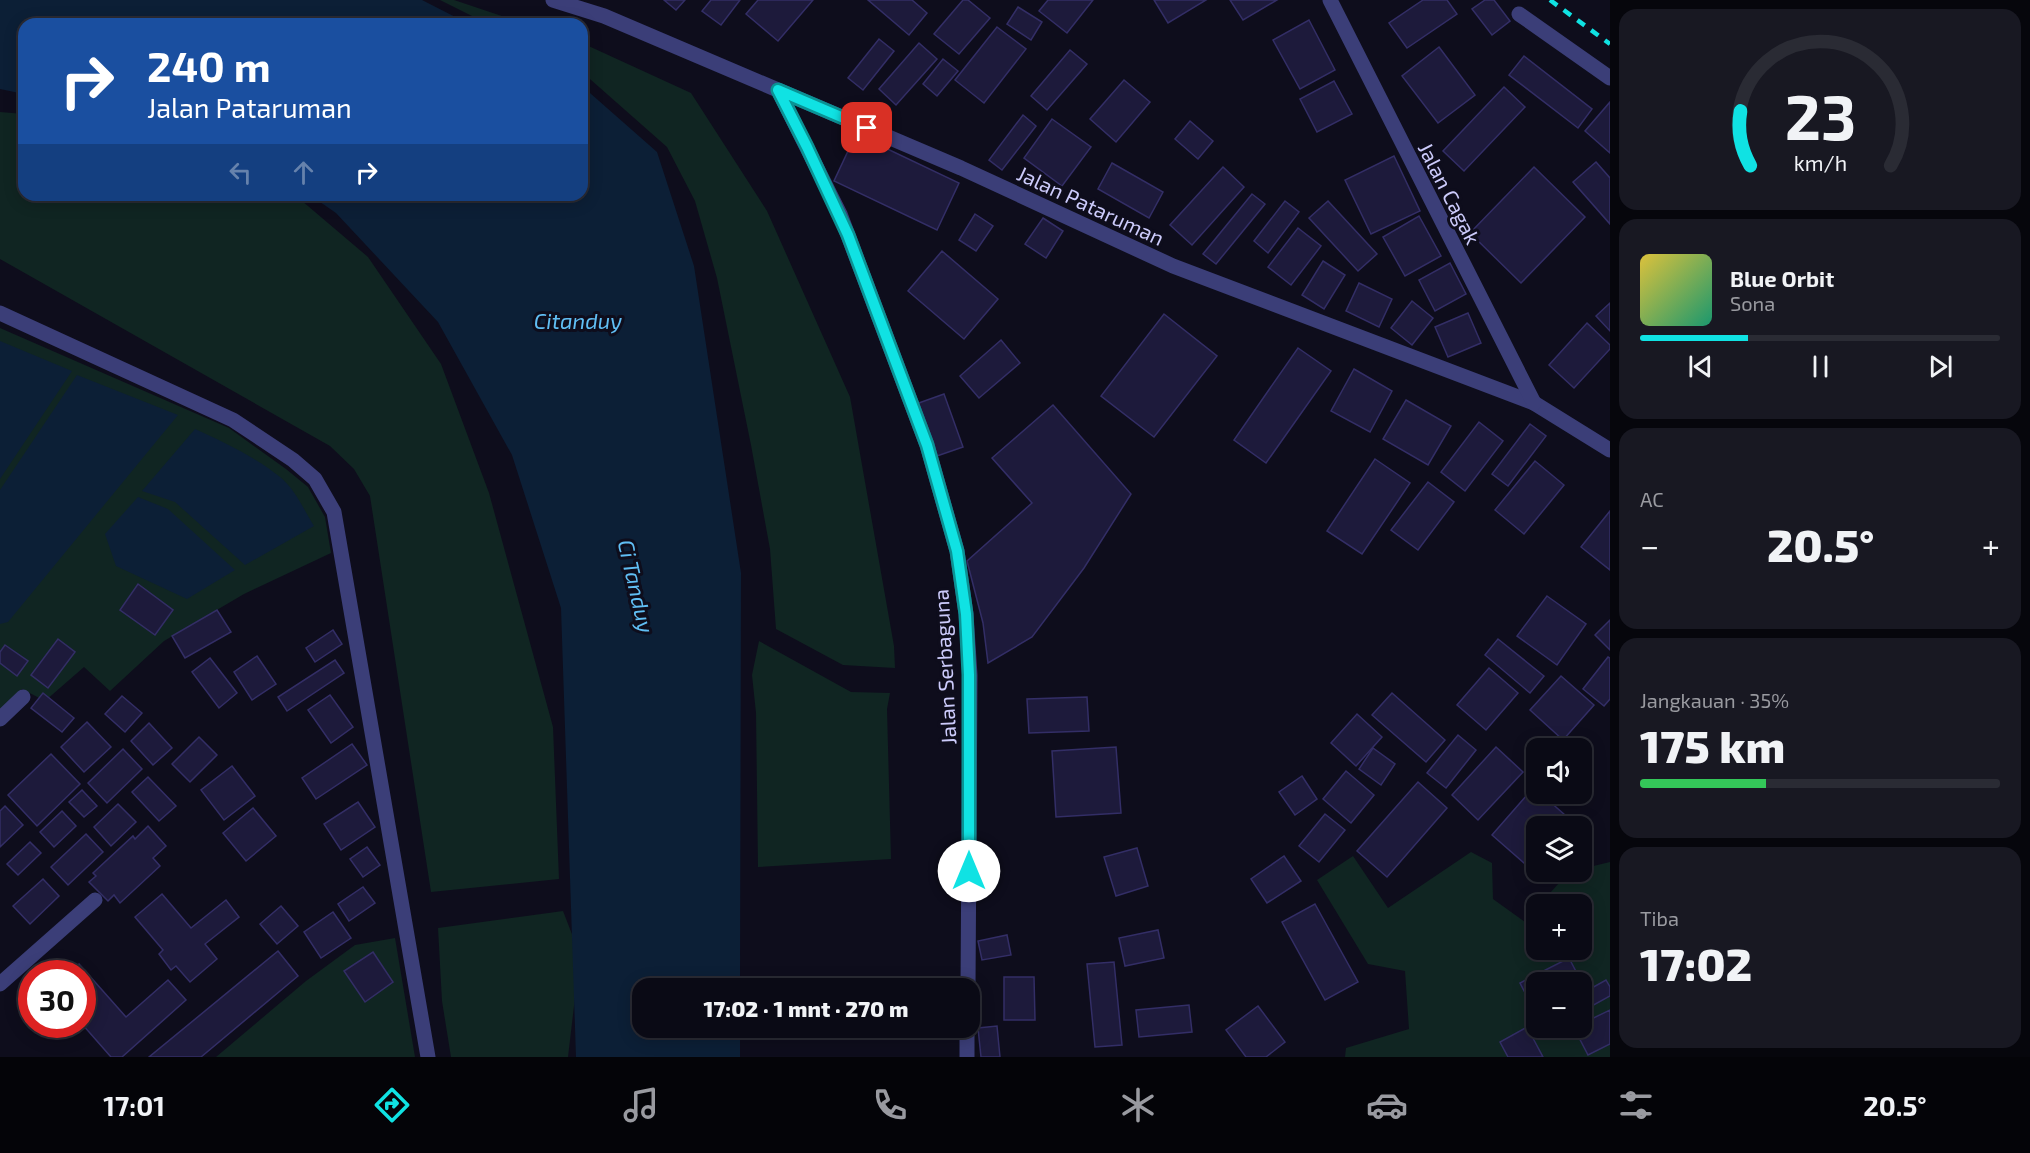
<!DOCTYPE html>
<html lang="id">
<head>
<meta charset="utf-8">
<style>
  body { margin:0; font-family:"Exo 2",sans-serif; background:#181822; color:#f1f3f6; height:100vh; display:flex; flex-direction:column; font-size:22px; white-space:nowrap }
  * { box-sizing:border-box; margin:0 }
  p { font-size:20px; color:#999aa0 }
  .icon { flex:none; width:33px; height:33px; fill:none; stroke:currentColor; stroke-width:2; stroke-linecap:round; stroke-linejoin:round }
  .map { position:relative; flex:1; overflow:hidden }
  .details { display:flex; flex-direction:column; gap:9px; padding:9px; background:#06060c; width:420px }
  .details>* { flex:none }
  .top-card { position:absolute; left:18px; top:18px; width:570px; height:183px; border-radius:18px; box-shadow:0 3px 15px #0003,0 0 0 2px #2a2b34; background:#1a4fa0; color:#fff; overflow:hidden }
  .fabs { position:absolute; left:1526px; top:738px; display:grid; gap:12px }
  .fabs a { display:grid; place-items:center; width:66px; height:66px; border-radius:12px; background:#0a0a15; box-shadow:0 3px 15px #0003,0 0 0 2px #2a2b34; font-size:30px }
  .speed { position:absolute; left:18px; top:960px; display:flex; gap:12px; font-size:30px; font-weight:700; text-align:center }
  .speed>* { display:grid; place-content:center; width:78px; height:78px; border-radius:50%; background:#0a0a15; box-shadow:0 3px 15px #0003,0 0 0 2px #2a2b34; line-height:1 }
  .speed .limit { border:9px solid #d22; background:#fff; color:#111 }
  .pin { position:absolute; display:grid; place-items:center; width:51px; height:51px; color:#fff; margin:-26px; border-radius:12px; box-shadow:0 3px 9px #0006 }
  .me { position:absolute; width:66px; margin:-33px; rotate:0deg; stroke-linejoin:round; filter:drop-shadow(0 0 4px #0008) }
  .turn { display:flex; align-items:center; gap:21px; height:126px; padding:0 30px; font-size:27px }
  .turn .icon { width:78px; height:78px; stroke-width:2.5 }
  .turn b { display:block; font-size:42px; line-height:51px }
  .lanes { display:flex; align-items:center; height:57px; padding:0 30px; background:#0003; justify-content:center; gap:30px; direction:ltr }
  .lanes .off { opacity:.35 }
  .big { font-size:45px; font-weight:800; line-height:1.1 }
  .details .tile { flex:1; display:flex; flex-direction:column; justify-content:center; gap:9px; min-width:0; padding:0 21px; border-radius:18px; background:#181822 }
  .details .dial { align-items:center; gap:0 }
  .dial svg { height:156px; overflow:visible; fill:none; stroke:#2a2b34; stroke-width:7; stroke-linecap:round; text-anchor:middle }
  .dial text { fill:#f1f3f6; stroke:none }
  .song { display:flex; align-items:center; gap:18px }
  .cover { width:72px; height:72px; border-radius:9px; background:linear-gradient(135deg,hsl(50 70% 55%),hsl(160 70% 35%)) }
  .played { height:6px; border-radius:3px; background:linear-gradient(90deg,#10e2e3 30%,#2a2b34 30%) }
  .keys { display:flex; justify-content:space-around; direction:ltr }
  .heat { display:flex; justify-content:space-between; align-items:center; font-size:33px; direction:ltr }
  .charge { height:9px; border-radius:4px; background:linear-gradient(90deg,#34c759 35%,#2a2b34 0) }
  .trip { position:absolute; left:632px; top:978px; width:348px; height:60px; border-radius:18px; background:#0a0a15; box-shadow:0 3px 15px #0003,0 0 0 2px #2a2b34; font-weight:800; line-height:60px; text-align:center }
  .tab-bar { display:flex; height:96px; justify-content:space-around; align-items:center; background:#040408; color:#999aa0 }
  .tab-bar .icon { width:42px; height:42px }
  .tab-bar .on { color:#10e2e3 }
  .tab-bar b { font-size:27px; color:#f1f3f6 }
  main { display:flex; flex:1; min-height:0 }
  .map>svg:first-child { display:block }
</style>
</head>
<body>
<main>
<div class="map">
<svg width="1610" height="1057" viewBox="0 0 1610 1057">
  <rect width="100%" height="100%" fill="#0e0d1c"/>
  <g fill="#102522" fill-rule="evenodd">
    <polygon points="440,0 454,0 526,24 488,24"/>
    <polygon points="582,43 691,93 767,211 850,397 894,646 895,668 843,665 776,629 770,549 751,445 717,278 695,201 667,147 582,72"/>
    <polygon points="0,112 24,114 24,195 295,195 368,257 441,364 489,493 553,727 559,879 431,892 370,496 354,469 330,446 0,259"/>
    <polygon points="0,328 229,428 286,469 308,487 325,517 331,553 244,594 164,641 110,691 84,667 45,701 22,689 0,710"/>
    <polygon points="759,641 851,692 890,693 887,709 891,859 758,867 756,713 752,675"/>
    <path d="M1471,852L1492,863L1493,899L1525,922L1536,909V950H1581V904H1540L1569,872H1581V869L1610,862V1057H1345L1346,1048L1409,1029L1405,971L1368,964L1317,880L1353,856L1388,908ZM1536,982H1581V1028H1536Z"/>
    <polygon points="563,911 580,955 568,1057 451,1057 442,1001 438,928"/>
    <polygon points="395,938 415,1057 216,1057 306,981 355,945"/>
  </g>
  <g fill="#0c1f36">
    <polygon points="0,0 422,0 469,24 24,24 24,94 0,89"/>
    <polygon points="582,86 657,152 694,266 741,573 740,988 642,988 642,1028 740,1028 740,1057 576,1057 561,608 512,455 438,322 336,213 310,195 582,195"/>
    <polygon points="0,341 72,371 0,479"/>
    <polygon points="77,375 178,415 8,622 0,624 0,490"/>
    <path d="M195,429C222,441 257,458 280,477C295,489 304,510 314,526L245,565L175,502L142,491Z"/>
    <polygon points="138,497 168,509 235,570 187,599 116,566 105,534"/>
  </g>
  <g fill="#1d1a3b" stroke="#332e66" stroke-width="1.5">
    <polygon points="664,0 685,0 676,10"/>
    <polygon points="711,0 740,0 721,25 702,11"/>
    <polygon points="758,0 813,0 778,41 746,14"/>
    <polygon points="868,0 912,0 927,13 909,35"/>
    <polygon points="963,0 968,0 990,18 959,54 934,34"/>
    <polygon points="1048,0 1093,0 1067,33 1039,11"/>
    <polygon points="1154,0 1206,0 1168,23"/>
    <polygon points="1230,0 1277,0 1243,20"/>
    <polygon points="1423,0 1447,0 1457,14 1407,48 1389,23"/>
    <polygon points="1485,0 1494,0 1510,21 1492,35 1472,9"/>
    <polygon points="1018,7 1042,22 1031,40 1007,24"/>
    <polygon points="1309,20 1335,70 1300,89 1273,40"/>
    <polygon points="997,27 1026,49 984,103 955,80"/>
    <polygon points="879,39 894,51 863,90 848,78"/>
    <polygon points="919,43 937,59 896,105 879,89"/>
    <polygon points="1439,47 1475,95 1438,123 1402,76"/>
    <polygon points="1070,50 1087,64 1047,110 1031,96"/>
    <polygon points="1524,56 1592,109 1578,128 1509,75"/>
    <polygon points="943,59 958,71 937,96 923,84"/>
    <polygon points="1124,80 1150,102 1116,142 1090,119"/>
    <polygon points="1334,81 1352,114 1317,132 1300,99"/>
    <polygon points="1504,87 1525,107 1464,171 1443,151"/>
    <polygon points="1610,102 1610,153 1585,131"/>
    <polygon points="1023,115 1036,126 1002,170 989,160"/>
    <polygon points="1052,119 1091,147 1062,186 1024,158"/>
    <polygon points="1190,121 1213,141 1198,159 1175,139"/>
    <polygon points="856,134 959,183 937,230 834,181"/>
    <polygon points="1394,156 1420,211 1371,234 1345,180"/>
    <polygon points="1596,162 1610,178 1610,224 1573,182"/>
    <polygon points="1112,163 1163,192 1149,218 1098,189"/>
    <polygon points="1223,167 1244,187 1192,245 1170,225"/>
    <polygon points="1534,167 1585,217 1521,283 1470,233"/>
    <polygon points="1252,194 1265,204 1216,264 1203,254"/>
    <polygon points="1285,201 1299,212 1268,253 1254,241"/>
    <polygon points="1328,201 1377,254 1358,271 1309,218"/>
    <polygon points="975,214 993,226 976,251 959,240"/>
    <polygon points="1419,216 1441,256 1405,276 1383,237"/>
    <polygon points="1043,218 1063,231 1046,258 1025,244"/>
    <polygon points="1298,228 1321,246 1291,285 1268,267"/>
    <polygon points="942,251 998,299 964,339 908,291"/>
    <polygon points="1323,261 1345,275 1324,309 1302,295"/>
    <polygon points="1450,263 1466,294 1435,311 1419,280"/>
    <polygon points="1359,283 1392,299 1379,327 1346,311"/>
    <polygon points="1412,301 1433,318 1412,345 1391,328"/>
    <polygon points="1610,303 1610,331 1596,316"/>
    <polygon points="1468,313 1481,343 1448,357 1435,327"/>
    <polygon points="1164,314 1217,356 1154,437 1101,396"/>
    <polygon points="1587,323 1610,345 1610,349 1574,388 1549,365"/>
    <polygon points="1001,340 1020,363 979,398 960,376"/>
    <polygon points="1298,348 1331,371 1266,463 1234,440"/>
    <polygon points="1354,369 1392,391 1370,432 1331,411"/>
    <polygon points="944,394 963,447 934,457 916,404"/>
    <polygon points="1406,400 1451,426 1428,465 1383,439"/>
    <polygon points="1053,405 1131,494 1084,568 1032,637 988,663 983,623 967,561 1032,503 992,458"/>
    <polygon points="1479,422 1503,441 1465,491 1441,472"/>
    <polygon points="1530,424 1546,436 1508,486 1492,474"/>
    <polygon points="1375,459 1410,483 1362,554 1327,531"/>
    <polygon points="1535,461 1564,485 1524,534 1495,510"/>
    <polygon points="1428,482 1454,502 1418,550 1391,530"/>
    <polygon points="1610,511 1610,570 1581,547"/>
    <polygon points="138,584 173,610 155,635 120,610"/>
    <polygon points="1547,596 1586,624 1557,665 1517,636"/>
    <polygon points="217,610 231,632 185,658 172,636"/>
    <polygon points="1610,620 1610,650 1595,635"/>
    <polygon points="333,630 342,644 315,662 306,648"/>
    <polygon points="58,639 75,652 48,688 31,675"/>
    <polygon points="1498,639 1544,676 1530,693 1485,655"/>
    <polygon points="5,645 28,661 17,676 0,663 0,652"/>
    <polygon points="257,656 276,684 252,700 234,672"/>
    <polygon points="1608,657 1610,658 1610,699 1604,706 1583,689"/>
    <polygon points="210,658 237,693 219,708 192,672"/>
    <polygon points="335,660 344,673 287,711 278,697"/>
    <polygon points="1489,668 1518,693 1486,730 1457,705"/>
    <polygon points="1561,676 1594,705 1563,740 1530,710"/>
    <polygon points="43,693 74,718 62,732 31,708"/>
    <polygon points="1392,693 1445,740 1426,762 1372,715"/>
    <polygon points="330,695 353,727 331,743 308,710"/>
    <polygon points="122,696 142,713 125,732 105,714"/>
    <polygon points="1087,697 1089,731 1029,733 1027,699"/>
    <polygon points="1357,714 1382,737 1356,766 1331,743"/>
    <polygon points="87,722 111,747 84,772 61,747"/>
    <polygon points="149,723 172,748 153,765 131,741"/>
    <polygon points="1458,735 1476,750 1446,788 1427,773"/>
    <polygon points="199,737 217,755 190,782 172,764"/>
    <polygon points="352,744 367,765 316,799 302,778"/>
    <polygon points="1116,747 1121,813 1056,817 1052,751"/>
    <polygon points="1496,747 1523,772 1478,820 1452,795"/>
    <polygon points="1373,748 1395,764 1381,785 1359,769"/>
    <polygon points="123,749 142,769 107,803 88,783"/>
    <polygon points="51,754 80,784 37,826 8,795"/>
    <polygon points="232,766 255,796 224,820 201,790"/>
    <polygon points="1581,767 1593,778 1581,790"/>
    <polygon points="1346,771 1374,795 1351,823 1323,799"/>
    <polygon points="1302,776 1317,799 1295,815 1279,792"/>
    <polygon points="148,777 176,806 159,821 132,792"/>
    <polygon points="1418,782 1447,808 1387,877 1357,851"/>
    <polygon points="1534,787 1536,794 1541,794 1573,822 1569,826 1536,826 1536,863 1531,869 1492,835"/>
    <polygon points="82,790 97,806 84,817 69,802"/>
    <polygon points="358,802 375,827 341,850 324,824"/>
    <polygon points="118,804 136,822 111,846 94,827"/>
    <polygon points="5,806 23,825 0,847 0,811"/>
    <polygon points="253,808 276,836 246,861 223,833"/>
    <polygon points="62,811 76,826 54,847 40,832"/>
    <polygon points="1325,814 1345,830 1319,862 1299,846"/>
    <polygon points="148,826 166,846 153,858 160,866 120,903 114,895 108,901 89,882 96,876 93,873 133,836 135,839"/>
    <polygon points="86,834 103,852 68,885 51,867"/>
    <polygon points="30,842 41,853 18,875 7,864"/>
    <polygon points="367,847 380,865 363,877 350,859"/>
    <polygon points="1137,848 1148,886 1116,896 1104,857"/>
    <polygon points="1284,856 1301,881 1267,903 1251,879"/>
    <polygon points="43,879 59,896 30,924 13,906"/>
    <polygon points="363,887 375,903 349,921 338,904"/>
    <polygon points="162,894 191,928 226,900 239,917 205,944 217,959 190,982 176,966 171,970 159,954 163,950 135,917"/>
    <polygon points="1315,904 1358,982 1325,1000 1282,922"/>
    <polygon points="281,906 298,926 277,944 260,924"/>
    <polygon points="333,912 351,938 321,958 304,932"/>
    <polygon points="1158,930 1164,958 1125,966 1119,938"/>
    <polygon points="1007,935 1011,955 982,960 978,941"/>
    <polygon points="278,951 298,976 201,1057 149,1057"/>
    <polygon points="373,952 393,982 365,1002 344,971"/>
    <polygon points="1569,958 1582,983 1536,982 1536,1007 1533,1008 1520,983"/>
    <polygon points="1114,962 1122,1045 1095,1047 1087,964"/>
    <polygon points="79,964 126,1017 168,980 186,1000 122,1057 111,1057 82,1024 82,974 69,974"/>
    <polygon points="1004,977 1034,977 1035,1020 1004,1020"/>
    <polygon points="1606,980 1610,987 1610,996 1581,1012 1581,994"/>
    <polygon points="1189,1005 1192,1032 1139,1037 1136,1010"/>
    <polygon points="1258,1006 1285,1042 1266,1057 1246,1057 1226,1030"/>
    <polygon points="1610,1010 1610,1044 1588,1055 1574,1028 1581,1028 1581,1024"/>
    <polygon points="997,1026 1000,1057 981,1057 978,1028"/>
    <polygon points="1527,1027 1543,1057 1508,1057 1500,1042"/>
  </g>
  <g fill="none" stroke-linecap="round" stroke-linejoin="round">
    <g stroke="#3b3e78" stroke-width="15">
      <polyline points="553,0 604,16 961,168 1173,266 1534,403 1610,450"/>
      <polyline points="1330,0 1534,403"/>
      <polyline points="1519,14 1610,78"/>
      <polyline points="778,90 840,214 927,445 957,551 966,614 970,675 968,988"/>
      <polyline points="0,313 233,420 293,460 315,479 334,512 428,1057"/>
      <polyline points="0,719 23,697"/>
      <polyline points="0,984 95,900"/>
      <polyline points="967,1057 967,1028"/>
    </g>
    <polyline stroke="#10e2e3" stroke-width="4.5" stroke-dasharray="9 8" stroke-linecap="butt" points="1550,0 1610,44"/>
  </g>
  <g fill="none" stroke-linecap="round" stroke-linejoin="round">
    <defs>
      <polyline id="route" points="867,128 778,90 807,147 848,235 927,445 957,551 966,614 969,675 969,871"/>
    </defs>
    <use href="#route" stroke="#0a9394" stroke-width="15"/>
    <use href="#route" stroke="#10e2e3" stroke-width="10"/>
  </g>
  <g text-anchor="middle" dominant-baseline="central" stroke-width="6" stroke-linejoin="round" paint-order="stroke">
    <g font-size="21" fill="#cccbfb" stroke="#0e0d1c">
      <text transform="translate(1450 193) rotate(63)">Jalan Cagak</text>
      <text transform="translate(1091 205) rotate(25)">Jalan Pataruman</text>
      <text transform="translate(944 667) rotate(-93)">Jalan Serbaguna</text>
    </g>
    <g font-size="22" font-style="italic" fill="#60bef4" stroke="#0e0d1c">
      <text x="578" y="320">Citanduy</text>
      <text transform="translate(637 586) rotate(77)">Ci Tanduy</text>
    </g>
  </g>
</svg>
<div class="fabs">
<a><svg class="icon" aria-label="sound" viewBox="0 0 24 24"><path d="M4 9h4l5-4v14l-5-4H4zM17 9q2 3 0 6"/></svg></a>
<a><svg class="icon" aria-label="layers" viewBox="0 0 24 24"><path d="M12 4l9 5-9 5-9-5zM3 14l9 5 9-5"/></svg></a>
<a>+</a>
<a>−</a>
</div>
<div class="speed"><div class="limit">30</div></div>
<div class="pin" style="left:867px;top:128px;background:#d93025"><svg class="icon" aria-label="arrive" viewBox="0 0 24 24"><path d="M6 21V4h12l-3 4 3 4H6"/></svg></div>
<svg class="me" style="left:969px;top:871px" viewBox="-20 -20 40 40"><circle r="19" fill="#fff"/><path d="M0-13L10 11 0 6-10 11z" fill="#10e2e3"/></svg>
<div class="trip">17:02 · 1 mnt · 270 m</div>
<div class="top-card">
<div class="turn"><svg class="icon" aria-label="right" viewBox="0 0 24 24"><path d="M7 20v-9h11M14 6l5 5-5 5"/></svg><div><b>240 m</b>Jalan Pataruman</div></div>
<div class="lanes"><svg class="icon off" aria-label="left" viewBox="0 0 24 24"><path d="M17 20v-9H6M10 6l-5 5 5 5"/></svg><svg class="icon off" aria-label="ahead" viewBox="0 0 24 24"><path d="M12 20V5M6 11l6-6 6 6"/></svg><svg class="icon" aria-label="right" viewBox="0 0 24 24"><path d="M7 20v-9h11M14 6l5 5-5 5"/></svg></div>
</div>
</div>
<section class="details">
<div class="tile dial"><svg viewBox="0 0 100 80">
<path d="M14 69A42 42 0 1 1 86 69"/>
<path d="M14 69A42 42 0 0 1 9 41" stroke="#10e2e3"/>
<text x="50" y="56" font-size="32" font-weight="700">23</text>
<text x="50" y="72" font-size="11">km/h</text>
</svg></div>
<div class="tile">
<div class="song"><i class="cover"></i><div><b>Blue Orbit</b><p>Sona</p></div></div>
<div class="played"></div>
<div class="keys"><svg class="icon" aria-label="previous" viewBox="0 0 24 24"><path d="M18 5L8 12l10 7zM5 5v14"/></svg><svg class="icon" aria-label="pause" viewBox="0 0 24 24"><path d="M8 5v14M16 5v14"/></svg><svg class="icon" aria-label="next" viewBox="0 0 24 24"><path d="M6 5l10 7-10 7zM19 5v14"/></svg></div>
</div>
<div class="tile"><p>AC</p>
<div class="heat"><a>−</a><b class="big">20.5°</b><a>+</a></div>
</div>
<div class="tile"><p>Jangkauan · 35%</p><b class="big">175 km</b><div class="charge"></div></div>
<div class="tile"><p>Tiba</p><b class="big">17:02</b></div>
</section>
</main>
<nav class="tab-bar">
<b>17:01</b>
<svg class="icon on" aria-label="directions" viewBox="0 0 24 24"><path d="M12 3l9 9-9 9-9-9zM9 14v-3h6M13 9l2 2-2 2"/></svg>
<svg class="icon" aria-label="music" viewBox="0 0 24 24"><path d="M9 18V5l10-2v13"/><circle cx="6" cy="18" r="3"/><circle cx="16" cy="16" r="3"/></svg>
<svg class="icon" aria-label="phone" viewBox="0 0 24 24"><path d="M5 4h4l2 5-3 2q2 4 5 5l2-3 5 2v4C11 20 4 13 5 4z"/></svg>
<svg class="icon" aria-label="climate" viewBox="0 0 24 24"><path d="M12 3v18M4 7l16 10M4 17L20 7"/></svg>
<svg class="icon" aria-label="car" viewBox="0 0 24 24"><path d="M5 17H2v-5l4-1 3-4h7l3 4 3 1v5h-3M9 17h6M6 11h13"/><circle cx="7" cy="17" r="2"/><circle cx="17" cy="17" r="2"/></svg>
<svg class="icon" aria-label="filters" viewBox="0 0 24 24"><path d="M4 7h16M4 17h16"/><circle cx="9" cy="7" r="2"/><circle cx="15" cy="17" r="2"/></svg>
<b>20.5°</b>
</nav>
</body>
</html>
